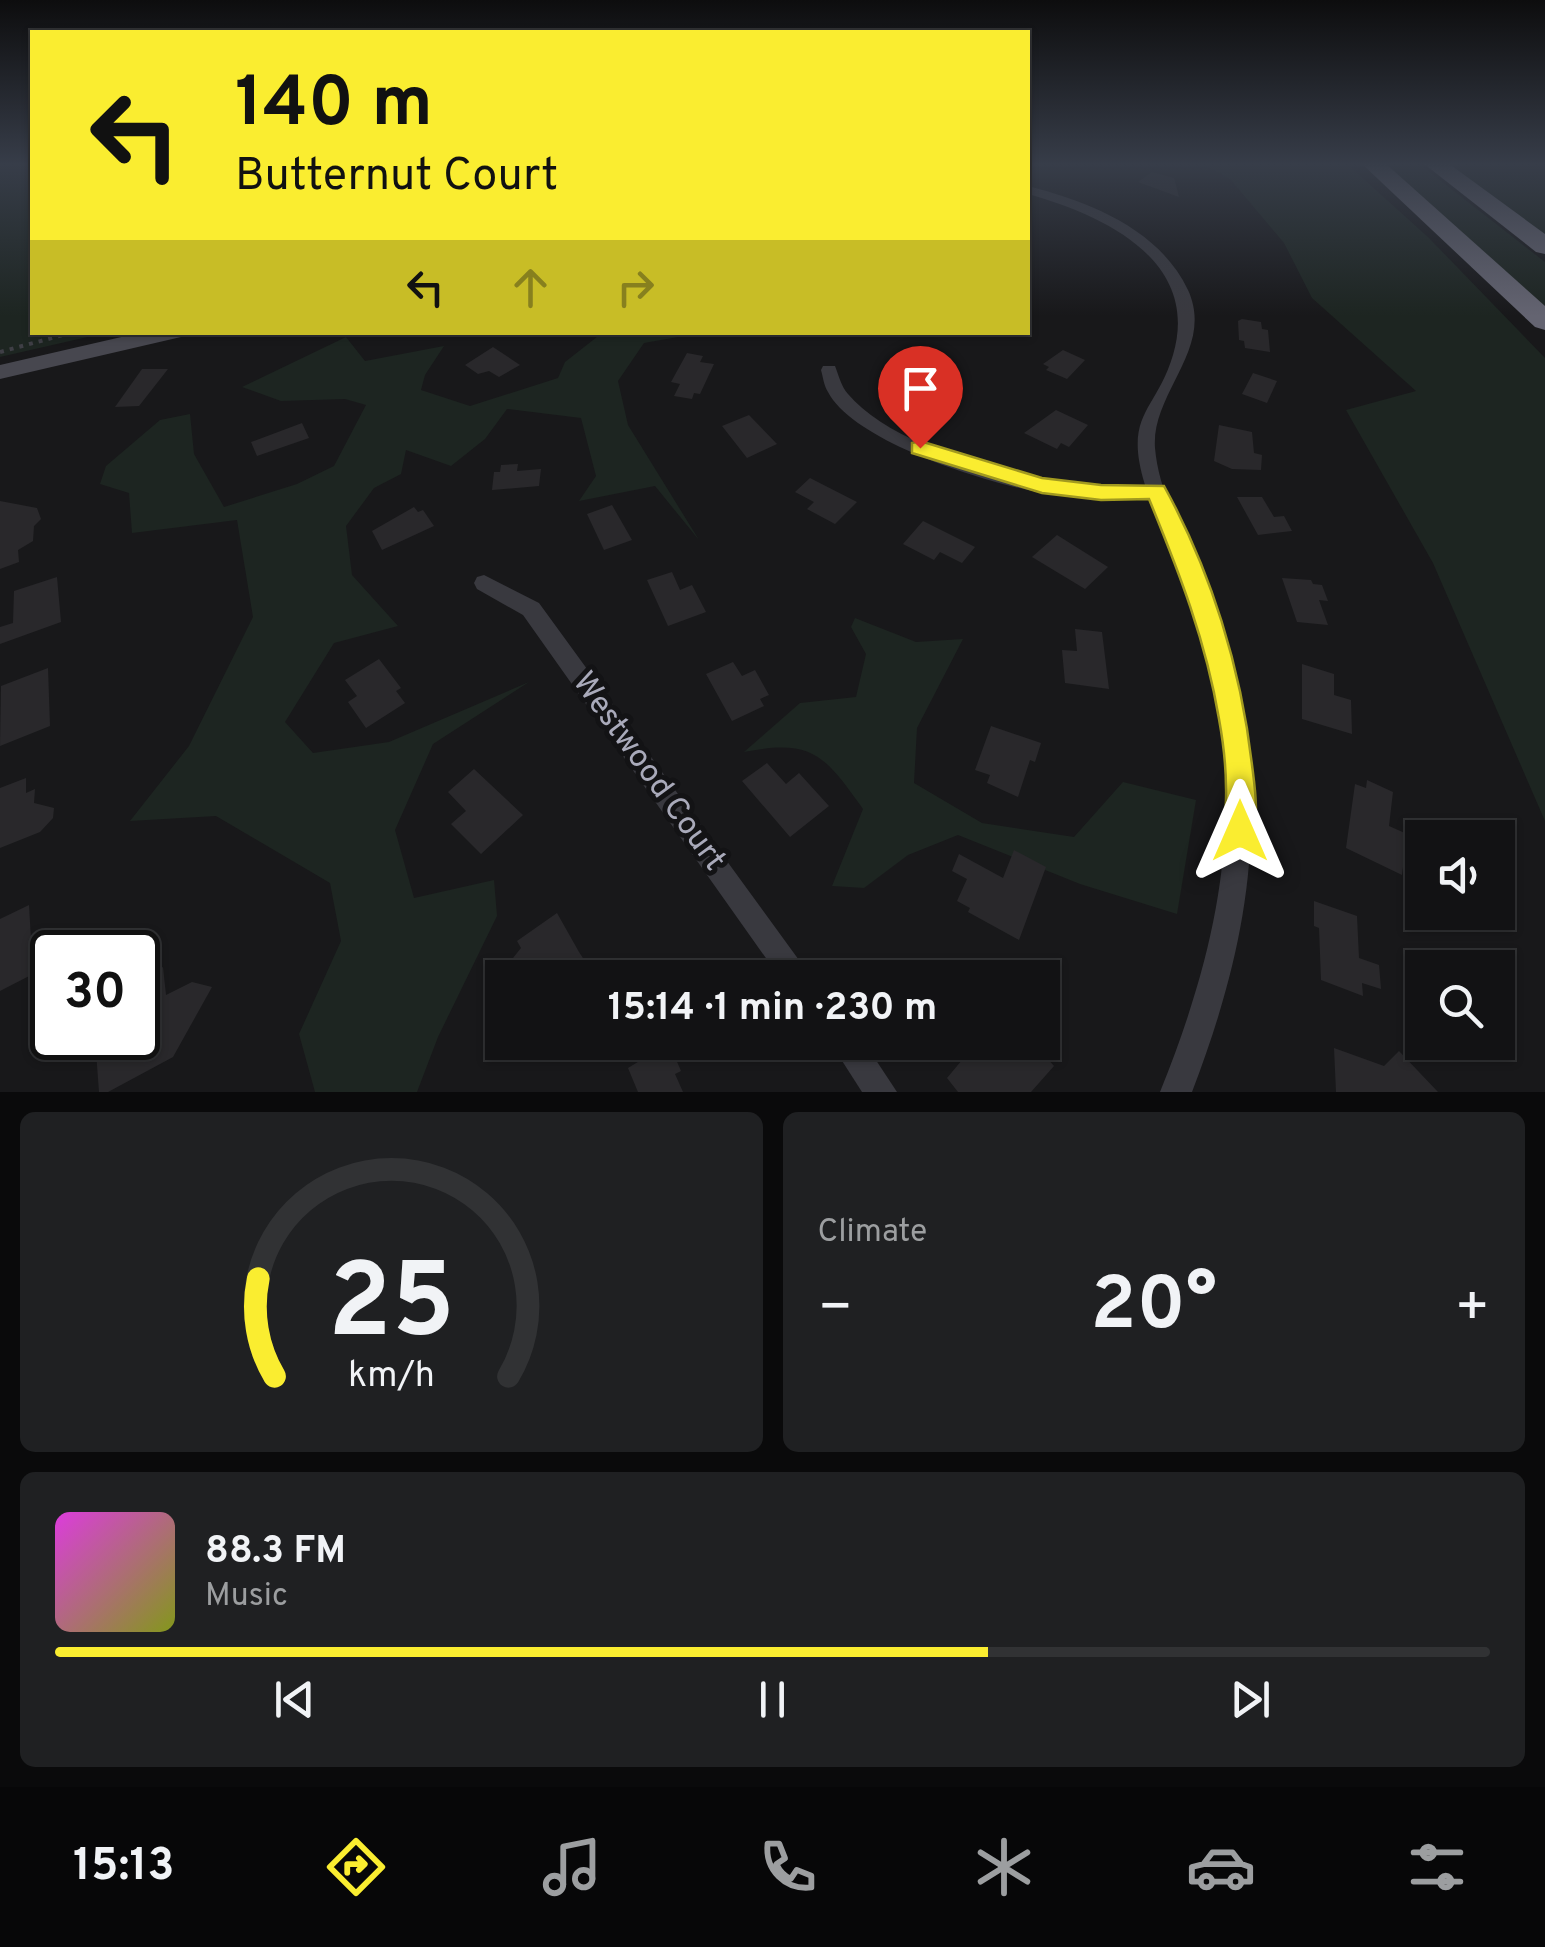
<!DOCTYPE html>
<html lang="en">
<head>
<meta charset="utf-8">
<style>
  body { margin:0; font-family:Overpass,sans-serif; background:#1f2022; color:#f1f3f6; height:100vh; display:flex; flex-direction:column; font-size:38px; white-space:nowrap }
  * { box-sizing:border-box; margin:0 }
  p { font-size:32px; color:#9c9ea0 }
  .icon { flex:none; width:55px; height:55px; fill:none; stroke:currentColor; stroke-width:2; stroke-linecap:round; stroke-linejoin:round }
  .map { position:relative; height:1092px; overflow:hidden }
  .drawer { display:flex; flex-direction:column; gap:20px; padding:20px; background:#0a0a0b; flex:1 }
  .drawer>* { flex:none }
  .guide { position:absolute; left:30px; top:30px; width:1000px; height:305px; border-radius:0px; box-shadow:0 2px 8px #0004,0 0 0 2px #313234; background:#faed30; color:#111; overflow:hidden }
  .buttons { position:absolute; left:1405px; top:820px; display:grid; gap:20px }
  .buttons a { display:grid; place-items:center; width:110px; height:110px; border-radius:0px; background:#121214; box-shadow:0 2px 8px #0004,0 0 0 2px #313234; font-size:50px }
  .speed { position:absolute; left:30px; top:930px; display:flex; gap:20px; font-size:50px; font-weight:700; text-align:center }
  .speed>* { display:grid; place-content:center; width:130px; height:130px; border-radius:50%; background:#121214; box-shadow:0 2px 8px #0004,0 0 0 2px #313234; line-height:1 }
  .speed .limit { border:5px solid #111; border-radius:15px; background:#fff; color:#111 }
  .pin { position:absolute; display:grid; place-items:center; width:85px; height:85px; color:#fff; margin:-102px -42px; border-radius:50% 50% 50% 0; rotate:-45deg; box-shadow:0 0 10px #0007 }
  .pin .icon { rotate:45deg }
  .me { position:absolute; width:110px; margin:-55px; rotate:0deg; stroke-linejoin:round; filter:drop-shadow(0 0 8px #0008) }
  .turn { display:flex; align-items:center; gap:35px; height:210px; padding:0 40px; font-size:45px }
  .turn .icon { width:130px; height:130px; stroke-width:2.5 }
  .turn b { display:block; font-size:70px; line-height:85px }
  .lanes { display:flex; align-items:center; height:95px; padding:0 40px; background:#0003; justify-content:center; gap:50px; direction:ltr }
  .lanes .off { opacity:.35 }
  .big { font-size:75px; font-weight:700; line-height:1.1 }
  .drawer .card { flex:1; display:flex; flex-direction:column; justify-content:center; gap:15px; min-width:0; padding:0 35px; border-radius:15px; background:#1f2022 }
  .drawer .dial { align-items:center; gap:0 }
  .dial svg { height:260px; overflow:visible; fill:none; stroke:#313234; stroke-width:7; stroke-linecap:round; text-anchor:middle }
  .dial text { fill:#f1f3f6; stroke:none }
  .song { display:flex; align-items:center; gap:30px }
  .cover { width:120px; height:120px; border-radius:15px; background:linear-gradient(135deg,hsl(300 70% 55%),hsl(70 70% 35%)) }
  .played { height:10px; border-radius:5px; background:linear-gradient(90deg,#faed30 65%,#313234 65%) }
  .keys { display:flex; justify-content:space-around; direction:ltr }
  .heat { display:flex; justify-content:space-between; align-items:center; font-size:55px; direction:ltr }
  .drawer .tiles { flex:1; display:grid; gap:20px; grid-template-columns:1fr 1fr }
  .card:last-child { grid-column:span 2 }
  .trip { position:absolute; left:485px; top:960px; width:575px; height:100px; border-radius:0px; background:#121214; box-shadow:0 2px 8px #0004,0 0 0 2px #313234; font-weight:700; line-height:100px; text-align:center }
  .tabs { display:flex; height:160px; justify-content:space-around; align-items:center; background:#070708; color:#9c9ea0 }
  .tabs .icon { width:70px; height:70px }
  .tabs .current { color:#faed30 }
  .tabs b { font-size:45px; color:#f1f3f6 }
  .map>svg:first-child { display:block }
</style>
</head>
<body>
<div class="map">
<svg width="1545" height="1092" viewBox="0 0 1545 1092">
  <rect width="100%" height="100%" fill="#18181a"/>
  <g fill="#1d2521">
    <polygon points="0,163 32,163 32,332 105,333 0,357"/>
    <polygon points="1201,163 1346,163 1429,238 1545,358 1545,821 1433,563 1346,410 1416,391 1312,298 1284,243 1230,179"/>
    <polygon points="1376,163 1418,163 1545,262 1545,313"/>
    <polygon points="1444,163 1545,163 1545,235"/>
    <polygon points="602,333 701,333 644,343 618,381 628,425 699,540 655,486 579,501 596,476 581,418 507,409 485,439 451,466 406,450 401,474 374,488 346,526 352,575 398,626 334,643 285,722 313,753 389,742 529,682 433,744 395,830 414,898 494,880 497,916 438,1037 417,1092 315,1092 299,1034 341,941 330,883 216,816 130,821 189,746 253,617 237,520 132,533 129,493 100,484 106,466 160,420 190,414 194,454 224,507 297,484 334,466 366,405 345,399 281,401 242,387 346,337 365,361 444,346 425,375 421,390 470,406 558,378 565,362"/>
    <path d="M855,618L916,642L963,639L917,728L914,783L982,823L1074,837L1123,782L1196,800L1177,914L1080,884L958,835L908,855L864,888L832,886L863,809C825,756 813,738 744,752L800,703L856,697L866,654L851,627Z"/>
  </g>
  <g fill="#29282b">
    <polygon points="1152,172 1174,178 1179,197 1138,182"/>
    <polygon points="1242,319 1261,322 1262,329 1268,330 1270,352 1245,348 1244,341 1239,340 1238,321"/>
    <polygon points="493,347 520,365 499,377 489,371 478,374 465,365"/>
    <polygon points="1063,350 1085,360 1067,379 1046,370 1049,367 1043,364"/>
    <polygon points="687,353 703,356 700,362 714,364 700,394 694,393 692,399 674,396 680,384 671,382"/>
    <polygon points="929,360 935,375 946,374 954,392 921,394 909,361"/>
    <polygon points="142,369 168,369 139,406 115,407"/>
    <polygon points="1253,373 1277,381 1267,403 1242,394"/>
    <polygon points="1056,410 1088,425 1069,447 1061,443 1057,449 1024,433"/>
    <polygon points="749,415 777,444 747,458 722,426"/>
    <polygon points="302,423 309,438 257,456 251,442"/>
    <polygon points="1219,425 1252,432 1254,453 1262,455 1261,470 1232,469 1214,461"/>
    <polygon points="518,464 517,471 541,469 539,486 492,490 494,472 500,472 501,465"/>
    <polygon points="810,478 857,502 835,524 807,509 814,502 795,492"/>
    <polygon points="1237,497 1262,497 1274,517 1284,516 1292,531 1258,535"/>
    <polygon points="0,501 37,508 41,519 34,526 33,541 18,550 19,562 0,569"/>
    <polygon points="612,505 632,540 604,550 587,514"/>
    <polygon points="414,507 418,512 423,510 434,526 382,550 372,531"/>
    <polygon points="923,521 975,547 962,563 940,552 934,560 903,544"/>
    <polygon points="1057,535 1108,567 1085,589 1032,557"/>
    <polygon points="672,572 680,590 692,585 706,612 668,626 647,580"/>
    <polygon points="57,577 61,622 0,644 0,627 13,623 14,591"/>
    <polygon points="1282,578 1311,580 1313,584 1322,585 1328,601 1319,600 1328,625 1297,622"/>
    <polygon points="1075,629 1102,632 1109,689 1065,683 1062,650 1077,651"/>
    <polygon points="379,659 401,688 396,691 405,703 366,728 348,702 357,696 345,680"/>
    <polygon points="733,662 742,676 755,670 769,695 760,699 764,706 732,721 706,674"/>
    <polygon points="1302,664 1334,674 1334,695 1351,700 1352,734 1302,719"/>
    <polygon points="48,668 50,726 0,746 1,686"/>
    <polygon points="991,726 1041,743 1035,762 1030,760 1018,797 987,783 990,775 975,770"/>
    <polygon points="767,763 786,784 799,773 829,806 790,837 742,781"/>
    <polygon points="474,769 523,815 481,854 451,824 466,811 448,792"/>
    <polygon points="26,778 26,793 35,789 34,803 54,808 53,818 40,832 0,848 0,788"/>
    <polygon points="1367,780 1393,792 1389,826 1407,834 1402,875 1346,848 1355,784 1366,788"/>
    <polygon points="1014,850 1046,867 1019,940 968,912 970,908 957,901 967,879 952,871 959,854 1003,878"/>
    <polygon points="1314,901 1357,916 1359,958 1379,965 1381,989 1362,983 1363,996 1321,980 1319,928 1314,926"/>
    <polygon points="29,905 33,974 0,991 0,919"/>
    <polygon points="557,913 579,952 596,978 540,978 535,969 524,977 513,958 521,948 517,941"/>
    <polygon points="163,967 166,995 192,982 212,987 173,1057 108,1092 99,1092 95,1038 138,1038 138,979"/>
    <polygon points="977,1042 988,1042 999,1056 1011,1042 1033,1042 1054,1066 1031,1092 958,1092 947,1078"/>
    <polygon points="669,1043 681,1071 675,1074 683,1092 638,1092 628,1068"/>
    <polygon points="1334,1048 1384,1066 1399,1051 1438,1092 1336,1092"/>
  </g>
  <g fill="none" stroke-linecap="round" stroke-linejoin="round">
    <polyline stroke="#3f3f46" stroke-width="4" stroke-dasharray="4 6" stroke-linecap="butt" points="0,352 74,332"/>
    <g fill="#39393f" fill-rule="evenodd">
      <path d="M1028,186C1090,202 1159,229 1188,290C1215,349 1151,392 1155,448C1160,506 1198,557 1216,611C1274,785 1256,925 1192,1092H1160C1227,926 1250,785 1195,611C1183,572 1163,536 1149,498C1118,499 1087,499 1056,495C1000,488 855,444 828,392C824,386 823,377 821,370L823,366H835C839,376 841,386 848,394C888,442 992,472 1052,481C1083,485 1114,485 1145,485C1123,413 1156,412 1173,355C1201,260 1103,215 1028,194Z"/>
      <polygon points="484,575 539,603 812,978 780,978 523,615 477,589 474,583 477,577"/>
      <polygon points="830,1042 864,1042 897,1092 862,1092"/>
    </g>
    <polygon fill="#47474f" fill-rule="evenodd" points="143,332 183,332 181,337 0,379 0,365"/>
    <g fill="#646471" fill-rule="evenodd">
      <polygon points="1361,163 1385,163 1545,306 1545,330 1535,327"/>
      <polygon points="1423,163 1448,163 1545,234 1545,254 1536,252"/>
    </g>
  </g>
  <linearGradient id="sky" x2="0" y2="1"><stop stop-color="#0d0d0e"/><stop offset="0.52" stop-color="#373d49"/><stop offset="1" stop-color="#373d49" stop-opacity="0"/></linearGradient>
  <rect width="1545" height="316" fill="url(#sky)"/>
  <path fill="#faed30" stroke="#a29a1f" stroke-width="2.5" d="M920,441L1042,478L1101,485L1164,486C1211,571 1241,668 1252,765C1255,789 1260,819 1250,841L1240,846L1230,841C1222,824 1227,806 1226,788C1226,765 1223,741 1219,719C1206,641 1179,572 1149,499L1101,500L1042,493L912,453V443Z"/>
  <g text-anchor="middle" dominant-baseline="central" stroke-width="10" stroke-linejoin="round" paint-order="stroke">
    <g font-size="32" fill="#a9aaba" stroke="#131315">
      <text transform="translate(648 772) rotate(54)">Westwood Court</text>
    </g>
  </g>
</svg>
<div class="buttons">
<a><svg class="icon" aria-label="sound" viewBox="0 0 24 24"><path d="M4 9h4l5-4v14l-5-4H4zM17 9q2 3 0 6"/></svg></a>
<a><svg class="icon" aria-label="search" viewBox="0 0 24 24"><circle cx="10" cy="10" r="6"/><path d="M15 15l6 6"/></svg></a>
</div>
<div class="speed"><div class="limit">30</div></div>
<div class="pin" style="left:920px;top:448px;background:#d93025"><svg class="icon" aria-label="arrive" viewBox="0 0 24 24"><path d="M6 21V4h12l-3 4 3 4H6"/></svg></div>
<svg class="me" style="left:1240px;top:831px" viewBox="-20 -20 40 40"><path d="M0-17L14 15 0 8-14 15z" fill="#faed30" stroke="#fff" stroke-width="4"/></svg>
<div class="trip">15:14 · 1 min · 230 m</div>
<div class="guide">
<div class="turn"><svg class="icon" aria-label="left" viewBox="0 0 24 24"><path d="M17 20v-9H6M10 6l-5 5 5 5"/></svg><div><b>140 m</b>Butternut Court</div></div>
<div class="lanes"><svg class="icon" aria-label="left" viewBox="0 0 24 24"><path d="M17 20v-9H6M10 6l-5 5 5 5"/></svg><svg class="icon off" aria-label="ahead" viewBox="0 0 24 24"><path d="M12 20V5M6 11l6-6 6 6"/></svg><svg class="icon off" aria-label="right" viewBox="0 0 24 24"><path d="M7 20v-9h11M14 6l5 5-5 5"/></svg></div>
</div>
</div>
<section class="drawer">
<div class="tiles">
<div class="card dial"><svg viewBox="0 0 100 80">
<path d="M14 69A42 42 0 1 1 86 69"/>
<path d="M14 69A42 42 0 0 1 9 39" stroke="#faed30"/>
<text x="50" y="56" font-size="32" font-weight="700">25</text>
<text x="50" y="72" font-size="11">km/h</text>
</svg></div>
<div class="card"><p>Climate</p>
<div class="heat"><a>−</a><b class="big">20°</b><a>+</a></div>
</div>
<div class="card">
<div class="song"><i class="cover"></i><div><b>88.3 FM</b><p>Music</p></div></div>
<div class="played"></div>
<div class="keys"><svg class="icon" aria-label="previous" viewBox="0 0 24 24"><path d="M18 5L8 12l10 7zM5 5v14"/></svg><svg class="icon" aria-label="pause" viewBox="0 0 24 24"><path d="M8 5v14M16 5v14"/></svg><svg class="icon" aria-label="next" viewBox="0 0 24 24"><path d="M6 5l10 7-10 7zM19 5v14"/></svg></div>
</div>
</div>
</section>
<nav class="tabs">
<b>15:13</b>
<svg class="icon current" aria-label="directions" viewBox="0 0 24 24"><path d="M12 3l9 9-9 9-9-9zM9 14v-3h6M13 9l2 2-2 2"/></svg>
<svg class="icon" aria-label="music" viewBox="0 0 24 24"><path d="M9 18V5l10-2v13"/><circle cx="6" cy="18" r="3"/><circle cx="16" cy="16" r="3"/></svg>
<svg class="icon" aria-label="phone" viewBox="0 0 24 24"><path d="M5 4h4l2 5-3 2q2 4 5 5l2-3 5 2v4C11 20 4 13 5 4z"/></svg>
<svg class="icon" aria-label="climate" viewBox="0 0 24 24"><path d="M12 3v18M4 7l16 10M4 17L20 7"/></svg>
<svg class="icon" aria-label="car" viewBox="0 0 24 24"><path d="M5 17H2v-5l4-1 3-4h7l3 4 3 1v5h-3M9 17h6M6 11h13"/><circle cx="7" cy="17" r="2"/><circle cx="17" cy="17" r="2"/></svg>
<svg class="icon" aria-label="filters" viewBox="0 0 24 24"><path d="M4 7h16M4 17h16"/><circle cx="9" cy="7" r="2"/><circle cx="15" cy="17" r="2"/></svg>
</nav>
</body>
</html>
